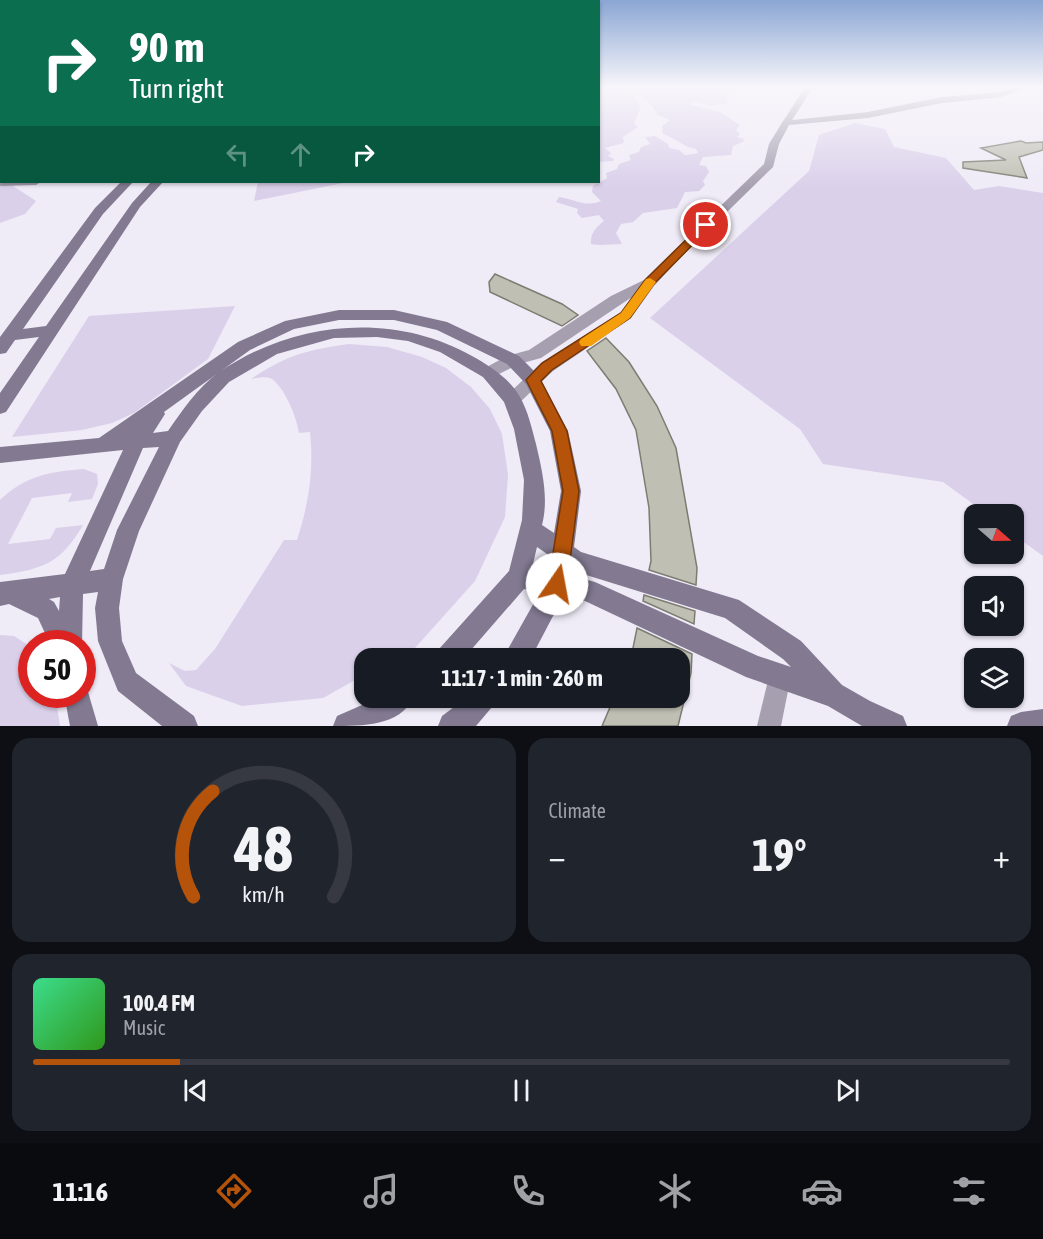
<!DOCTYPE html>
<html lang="en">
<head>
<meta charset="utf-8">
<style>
  body { margin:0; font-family:"Asap Condensed",sans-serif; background:#20242c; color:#f1f3f6; height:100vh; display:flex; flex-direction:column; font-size:22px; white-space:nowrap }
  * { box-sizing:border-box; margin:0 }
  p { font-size:20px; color:#9ea1a6 }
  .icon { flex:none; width:33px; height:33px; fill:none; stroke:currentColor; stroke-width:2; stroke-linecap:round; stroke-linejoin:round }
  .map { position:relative; height:726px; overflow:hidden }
  .drawer { display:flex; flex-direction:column; gap:12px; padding:12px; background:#0d0f14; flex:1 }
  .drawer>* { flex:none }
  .guide { position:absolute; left:0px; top:0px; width:600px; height:183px; box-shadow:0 2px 4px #0004; background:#0b6e4f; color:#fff; overflow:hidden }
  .needle { width:39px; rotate:110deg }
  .tools { position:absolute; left:964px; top:504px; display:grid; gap:12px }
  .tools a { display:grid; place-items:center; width:60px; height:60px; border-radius:12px; background:#171b24; box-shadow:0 2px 4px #0004; font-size:30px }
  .speed { position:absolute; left:18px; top:630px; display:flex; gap:12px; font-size:30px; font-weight:700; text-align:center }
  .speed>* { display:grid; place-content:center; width:78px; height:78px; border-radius:50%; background:#171b24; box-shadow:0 2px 4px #0004; line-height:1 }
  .speed .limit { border:9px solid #d22; background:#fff; color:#111 }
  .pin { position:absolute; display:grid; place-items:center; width:51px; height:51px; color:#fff; margin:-26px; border:3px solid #fff; border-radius:50%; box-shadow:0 2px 6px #0007 }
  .me { position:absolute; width:66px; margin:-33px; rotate:12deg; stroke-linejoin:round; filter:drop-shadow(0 0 4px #0008) }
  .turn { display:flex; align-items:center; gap:21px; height:126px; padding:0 30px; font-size:27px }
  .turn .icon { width:78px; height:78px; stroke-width:2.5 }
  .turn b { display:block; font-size:42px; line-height:51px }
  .lanes { display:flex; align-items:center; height:57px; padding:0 30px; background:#0003; justify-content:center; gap:30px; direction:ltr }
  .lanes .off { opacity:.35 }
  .big { font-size:45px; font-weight:700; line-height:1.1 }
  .drawer .widget { flex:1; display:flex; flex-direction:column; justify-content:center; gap:9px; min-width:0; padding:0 21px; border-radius:18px; background:#20242c }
  .drawer .dial { align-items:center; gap:0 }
  .dial svg { height:156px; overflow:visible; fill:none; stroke:#363941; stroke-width:7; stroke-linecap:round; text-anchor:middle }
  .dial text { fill:#f1f3f6; stroke:none }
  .song { display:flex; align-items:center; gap:18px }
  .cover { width:72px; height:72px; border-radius:9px; background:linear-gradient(135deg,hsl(150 70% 55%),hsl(110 70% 35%)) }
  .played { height:6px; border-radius:3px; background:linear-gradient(90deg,#b45309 15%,#363941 15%) }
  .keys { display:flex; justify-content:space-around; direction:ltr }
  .heat { display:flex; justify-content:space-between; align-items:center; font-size:33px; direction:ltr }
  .drawer .tiles { flex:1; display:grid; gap:12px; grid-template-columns:1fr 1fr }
  .widget:last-child { grid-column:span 2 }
  .trip { position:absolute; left:354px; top:648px; width:336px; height:60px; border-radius:18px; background:#171b24; box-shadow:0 2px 4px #0004; font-weight:700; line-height:60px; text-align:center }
  .tabs { display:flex; height:96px; justify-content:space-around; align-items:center; background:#090b0e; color:#9ea1a6 }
  .tabs .icon { width:42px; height:42px }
  .tabs .on { color:#b45309 }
  .tabs b { font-size:27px; color:#f1f3f6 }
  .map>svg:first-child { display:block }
</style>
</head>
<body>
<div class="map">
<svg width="1043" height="726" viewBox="0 0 1043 726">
  <rect width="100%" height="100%" fill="#efebf7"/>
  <g fill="#dad0ea">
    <path d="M599,87H756L759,90L738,91L726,96L728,103L711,106L692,101L691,105L720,112L740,125L736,130L740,134L737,137L744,139L743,142L733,146L731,155L703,157L699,165L706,166L709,172L703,181L705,185L699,191L685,192L677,208L643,213L633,222L621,224L616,233L622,244C611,244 601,246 591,244C590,234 596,227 604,221L599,215L582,218L577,213L578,209L556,202L559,197C575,199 585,208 601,201L592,192L593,186L607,178L606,173L617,169L619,164L631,160L629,155L639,152L641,147L650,144L645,137L655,136L668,144L669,148L679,150L685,155L698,153L696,149C683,147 676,138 663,134L662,126L670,120L658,115C651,104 644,95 631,93L641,107L634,123L638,127L623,137L624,143L605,148L611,153L608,156L614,159L613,161L599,162Z"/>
    <polygon points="855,123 885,129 894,147 946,158 974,190 999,186 1043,193 1043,556 1014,535 1014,514 987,514 943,482 823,464 800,429 650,318 809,171 819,135"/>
    <polygon points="0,177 2,182 7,182 36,201 25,214 0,223"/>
    <polygon points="258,182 348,182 254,201"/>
    <polygon points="235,306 208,359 134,413 112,423 82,430 12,437 89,316"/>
    <path d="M349,344L387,347L422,357L446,368L471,387L490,409L502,434L508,475L505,517L475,581L415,648L395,658H364V675L323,698L242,706L186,686L169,663L185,671L196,670L215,649L284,540H297C309,503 314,470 310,432L299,433C297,418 284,385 270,378C264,376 257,378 251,379C287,355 306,350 349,344Z"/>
    <path d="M84,469L97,474L98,484L92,499L68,502L72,493L32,498L8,544L50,539L56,528L83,525C60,564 43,569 0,575V500C27,475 49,472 84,469Z"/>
    <polygon points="0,635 14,636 31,647 32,694 55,695 60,726 0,726"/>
  </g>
  <g fill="#bfbfb3" stroke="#7c7c71" stroke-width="1.5">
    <polygon points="1021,141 1026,143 1043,142 1043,150 1019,157 1027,178 963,168 963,162 1006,160 981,148"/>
    <polygon points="495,274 562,304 578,315 562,326 490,292 489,282"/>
    <polygon points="606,338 629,362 657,406 676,448 697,568 696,585 649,570 651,561 649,508 636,430 616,389 587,351"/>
    <polygon points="644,595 695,611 694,624 643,601"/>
    <polygon points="637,628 692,654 691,673 678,726 602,726 614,698 680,698 680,658 631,658"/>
  </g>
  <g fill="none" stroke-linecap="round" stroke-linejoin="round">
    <g fill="#a59fb0" fill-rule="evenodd">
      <polygon points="805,87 813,87 789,125 783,125 782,123"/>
      <polygon points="0,180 2,182 41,182 36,185 0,186"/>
      <polygon points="779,664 787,668 791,676 781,726 757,726 771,668"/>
    </g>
    <polygon fill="#a59fb0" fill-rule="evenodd" points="1015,87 1028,87 1001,97 942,103 868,118 789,125 779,144 773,167 677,261 654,286 631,318 553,371 518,404 512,406 506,404 503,399 541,363 621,312 632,297 541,358 519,364 489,379 483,377 481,373 483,369 507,356 529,350 611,296 644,280 764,164 769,144 783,121 868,112 942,97 1000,92"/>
    <g fill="#837a92" fill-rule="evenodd">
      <polygon points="121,182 133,182 103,214 23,329 46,326 132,203 151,182 163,182 140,207 6,412 0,414 0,393 39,337 15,340 6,353 0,354 0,337 95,208"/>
      <path d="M339,310H394L447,322L519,356L539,376L568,431L581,491L574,547L581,552L739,600L801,641L842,685L870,701L903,716L907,726H862L828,706L746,677L585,601L563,597L531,658H503L540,592L524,589L464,658H436L439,649L509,571L522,520L524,480L514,429L504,402L483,377L440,352L408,341L377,337L334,338L277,354L229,382L202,411L180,442L139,531L123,579L119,608L122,641L136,673L194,716L198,726H162L118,691L98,641L95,608L98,592L83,594L82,644H50L38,618L9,604L0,606V582L65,574L123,450L0,463V447L99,438L238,342L285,321ZM339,320H394L437,330L507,364L526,384L550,431L561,491L554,533L542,525C549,498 542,470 536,444C532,429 528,411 520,397C509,378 490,366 472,356C393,311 292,321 218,373C198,387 182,411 168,431L153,433L165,414L164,412L250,350L294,329ZM159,447L117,530L104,569L90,571L143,448ZM537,547L550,556L548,571L532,568ZM570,570L725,618L783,659L791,667L758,656L595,582L570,575ZM60,597L59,611L54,602L49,599Z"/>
      <polygon points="82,683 86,685 98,726 70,726 64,694 82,694"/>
      <path d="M378,698H413C400,726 362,726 333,726L337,716Z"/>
      <polygon points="466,698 496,698 492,707 476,726 438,726 442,716"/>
      <polygon points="1043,709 1043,726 1007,726 1011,716 1021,712"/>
    </g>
  </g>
  <linearGradient id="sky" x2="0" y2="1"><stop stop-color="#8aa6d3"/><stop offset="0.46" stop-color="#f8f6fb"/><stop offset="1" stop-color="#f8f6fb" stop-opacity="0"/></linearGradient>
  <rect width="1043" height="189" fill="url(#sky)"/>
  <polygon fill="#b45309" stroke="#753606" stroke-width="1.5" points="703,223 712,225 653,285 630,318 552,370 541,381 567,431 579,491 567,584 564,591 557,593 550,591 548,584 563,491 552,431 526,380 542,363 621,313 645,280"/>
  <polygon fill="#f59e0b" points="650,278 656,282 630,318 591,346 581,346 579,342 581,339 621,313 646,279"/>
</svg>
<div class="tools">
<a><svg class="needle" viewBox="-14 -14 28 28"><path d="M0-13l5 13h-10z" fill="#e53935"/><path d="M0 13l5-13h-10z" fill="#9ea1a6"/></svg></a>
<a><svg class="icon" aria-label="sound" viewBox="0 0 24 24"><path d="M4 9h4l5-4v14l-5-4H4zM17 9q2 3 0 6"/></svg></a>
<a><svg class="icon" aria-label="layers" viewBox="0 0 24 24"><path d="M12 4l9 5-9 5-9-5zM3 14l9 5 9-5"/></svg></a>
</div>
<div class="speed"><div class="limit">50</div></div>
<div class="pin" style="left:706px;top:225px;background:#d93025"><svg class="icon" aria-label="arrive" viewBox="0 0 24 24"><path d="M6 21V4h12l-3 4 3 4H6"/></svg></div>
<svg class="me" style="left:557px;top:584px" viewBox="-20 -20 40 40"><circle r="19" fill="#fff"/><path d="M0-13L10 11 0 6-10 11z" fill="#b45309"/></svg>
<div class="trip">11:17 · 1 min · 260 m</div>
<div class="guide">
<div class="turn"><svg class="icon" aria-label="right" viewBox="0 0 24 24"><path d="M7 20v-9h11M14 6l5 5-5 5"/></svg><div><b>90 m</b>Turn right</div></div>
<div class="lanes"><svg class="icon off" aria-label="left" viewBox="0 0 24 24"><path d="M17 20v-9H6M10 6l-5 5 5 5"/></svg><svg class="icon off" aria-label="ahead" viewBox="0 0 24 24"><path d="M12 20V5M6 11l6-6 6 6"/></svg><svg class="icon" aria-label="right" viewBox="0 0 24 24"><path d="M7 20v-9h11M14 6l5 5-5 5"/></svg></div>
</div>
</div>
<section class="drawer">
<div class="tiles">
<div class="widget dial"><svg viewBox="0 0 100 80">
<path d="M14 69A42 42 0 1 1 86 69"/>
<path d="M14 69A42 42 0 0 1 24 15" stroke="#b45309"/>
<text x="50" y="56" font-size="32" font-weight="700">48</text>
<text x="50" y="72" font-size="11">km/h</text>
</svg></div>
<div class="widget"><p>Climate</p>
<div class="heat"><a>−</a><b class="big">19°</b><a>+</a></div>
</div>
<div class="widget">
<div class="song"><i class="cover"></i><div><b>100.4 FM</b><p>Music</p></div></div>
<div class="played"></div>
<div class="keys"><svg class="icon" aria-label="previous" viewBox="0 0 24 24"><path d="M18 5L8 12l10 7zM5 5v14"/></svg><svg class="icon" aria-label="pause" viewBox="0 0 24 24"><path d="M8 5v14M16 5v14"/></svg><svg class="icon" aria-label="next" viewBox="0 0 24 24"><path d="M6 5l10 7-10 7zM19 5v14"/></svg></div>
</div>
</div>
</section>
<nav class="tabs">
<b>11:16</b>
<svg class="icon on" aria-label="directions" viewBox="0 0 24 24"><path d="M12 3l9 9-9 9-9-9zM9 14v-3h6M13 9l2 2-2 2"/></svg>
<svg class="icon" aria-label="music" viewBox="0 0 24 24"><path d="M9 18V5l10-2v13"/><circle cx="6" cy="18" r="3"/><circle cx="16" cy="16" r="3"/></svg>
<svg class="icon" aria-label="phone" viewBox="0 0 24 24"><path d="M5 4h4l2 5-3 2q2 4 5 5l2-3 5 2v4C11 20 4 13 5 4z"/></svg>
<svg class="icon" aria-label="climate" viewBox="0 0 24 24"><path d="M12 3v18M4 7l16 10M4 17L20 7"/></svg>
<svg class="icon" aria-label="car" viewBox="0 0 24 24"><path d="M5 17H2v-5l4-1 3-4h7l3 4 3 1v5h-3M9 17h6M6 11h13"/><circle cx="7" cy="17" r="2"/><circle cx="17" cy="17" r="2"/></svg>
<svg class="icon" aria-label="filters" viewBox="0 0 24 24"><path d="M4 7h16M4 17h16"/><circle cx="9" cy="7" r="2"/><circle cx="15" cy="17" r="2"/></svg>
</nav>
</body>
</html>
